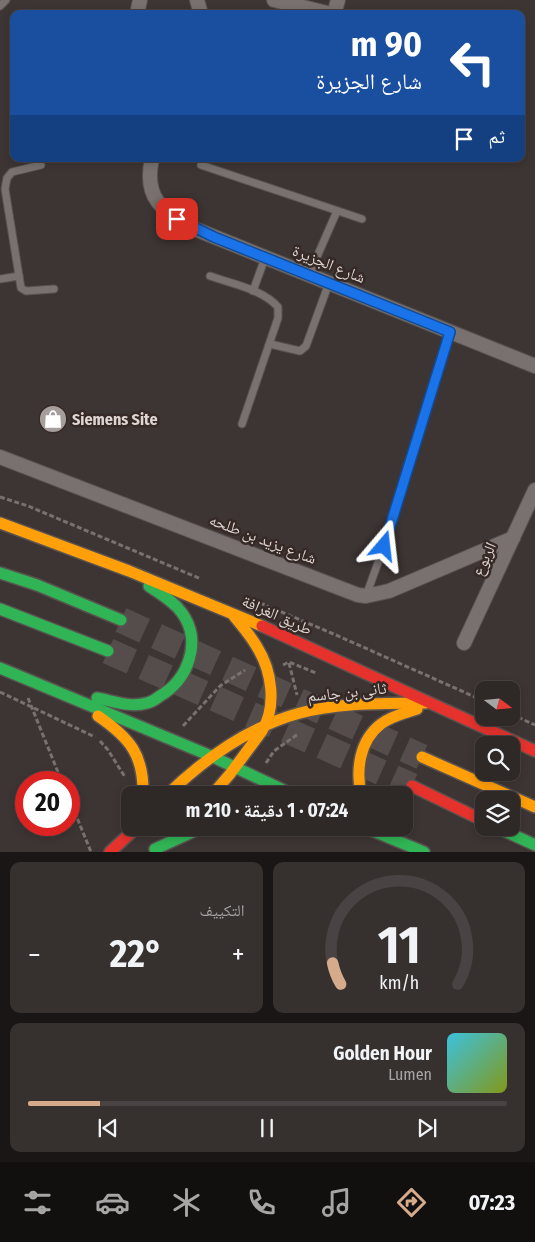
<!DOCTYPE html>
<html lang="ar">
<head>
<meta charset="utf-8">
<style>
  body { margin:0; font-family:"Fira Sans Condensed","Noto Naskh Arabic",sans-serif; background:#36302e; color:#f1f3f6; direction:rtl; height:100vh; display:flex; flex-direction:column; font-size:19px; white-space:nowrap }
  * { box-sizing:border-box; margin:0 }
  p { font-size:16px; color:#a7a6a7 }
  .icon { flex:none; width:28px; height:28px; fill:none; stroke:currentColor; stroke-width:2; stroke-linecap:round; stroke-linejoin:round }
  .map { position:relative; height:852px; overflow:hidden; direction:ltr }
  .details { display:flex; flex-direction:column; gap:10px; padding:10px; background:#191615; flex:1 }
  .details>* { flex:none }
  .banner { position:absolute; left:10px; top:10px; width:515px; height:152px; border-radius:10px; box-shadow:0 2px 8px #0003,0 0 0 1px #494443; direction:rtl; background:#1a4fa0; color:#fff; overflow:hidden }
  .needle { width:32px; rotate:106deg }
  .tools { position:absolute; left:475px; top:681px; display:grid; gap:10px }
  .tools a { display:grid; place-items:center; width:45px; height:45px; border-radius:10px; background:#2e2826; box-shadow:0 2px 8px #0003,0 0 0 1px #494443; font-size:25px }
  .speed { position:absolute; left:15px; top:771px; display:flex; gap:10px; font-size:25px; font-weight:700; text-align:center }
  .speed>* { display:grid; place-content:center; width:65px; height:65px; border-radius:50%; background:#2e2826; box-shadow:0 2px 8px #0003,0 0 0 1px #494443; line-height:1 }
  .speed .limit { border:8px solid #d22; background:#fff; color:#111 }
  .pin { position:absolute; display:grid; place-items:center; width:42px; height:42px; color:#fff; margin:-21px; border-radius:10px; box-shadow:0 2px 8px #0006 }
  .me { position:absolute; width:55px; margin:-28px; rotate:17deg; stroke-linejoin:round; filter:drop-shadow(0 0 4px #0008) }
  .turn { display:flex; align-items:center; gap:18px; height:105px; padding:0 20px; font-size:22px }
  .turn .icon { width:65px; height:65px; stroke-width:2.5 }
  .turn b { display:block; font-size:35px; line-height:42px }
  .then { display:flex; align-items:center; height:48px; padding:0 20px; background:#0003; gap:10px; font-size:19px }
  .big { font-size:38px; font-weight:700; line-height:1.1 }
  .details .tile { flex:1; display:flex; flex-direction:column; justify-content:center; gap:8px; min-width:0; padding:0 18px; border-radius:10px; background:#36302e }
  .details .dial { align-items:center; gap:0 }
  .dial svg { height:130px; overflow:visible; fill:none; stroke:#494443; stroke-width:7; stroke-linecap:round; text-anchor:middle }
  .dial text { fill:#f1f3f6; stroke:none }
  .song { display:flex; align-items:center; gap:15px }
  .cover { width:60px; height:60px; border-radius:8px; background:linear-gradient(135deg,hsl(190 70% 55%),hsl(70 70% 35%)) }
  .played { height:5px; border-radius:2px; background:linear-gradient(90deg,#d6ab8b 15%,#494443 15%) }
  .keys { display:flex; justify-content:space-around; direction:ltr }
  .heat { display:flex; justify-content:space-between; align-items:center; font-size:28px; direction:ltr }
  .details .tiles { flex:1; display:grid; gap:10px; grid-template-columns:1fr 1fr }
  .tile:last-child { grid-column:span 2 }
  .trip { position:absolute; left:121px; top:786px; width:292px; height:50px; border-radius:10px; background:#2e2826; box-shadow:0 2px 8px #0003,0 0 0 1px #494443; font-weight:700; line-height:50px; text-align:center; direction:rtl }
  .menu { display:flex; height:80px; justify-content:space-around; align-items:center; background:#12100f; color:#a7a6a7 }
  .menu .icon { width:35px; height:35px }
  .menu .current { color:#d6ab8b }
  .menu b { font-size:22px; color:#f1f3f6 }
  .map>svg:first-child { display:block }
</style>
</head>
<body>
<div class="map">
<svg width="535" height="852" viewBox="0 0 535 852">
  <rect width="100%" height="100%" fill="#3d3533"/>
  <polygon fill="#544e4b" stroke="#66605d" points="89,10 111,12 111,14 89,14"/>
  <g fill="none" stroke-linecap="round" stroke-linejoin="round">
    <g stroke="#554d4b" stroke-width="26" stroke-dasharray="26 13" stroke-linecap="butt">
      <polyline points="121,620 422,757"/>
      <polyline points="108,651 412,786"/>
    </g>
    <defs>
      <g id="lane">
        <polyline points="0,6 6,0"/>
        <polyline points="41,165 12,172 7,178 5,189 21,288 26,291 54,289"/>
        <polyline points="201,165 362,219"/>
        <polyline points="309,275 337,211"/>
        <path d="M210,276C232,284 262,289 278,307V318L242,424"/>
        <polyline points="0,279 19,276"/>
        <polyline points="253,291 265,258"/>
        <polyline points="270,344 300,351 306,346 329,283"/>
        <polyline points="366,596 384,546 450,332"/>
      </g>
      <g id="street">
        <polyline points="197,0 201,14"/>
        <polyline points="274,0 331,14"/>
        <polyline points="137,14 140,0"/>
        <polyline points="334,14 338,0"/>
        <path d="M152,159C143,199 163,211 195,229L535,366"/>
        <polyline points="0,457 358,595 366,596 389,591 513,538"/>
        <polyline points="464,643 535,490"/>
      </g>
      <g id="fast">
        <polyline points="0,573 37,585 121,620"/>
        <polyline points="0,609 108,651"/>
        <polyline points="0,668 211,756 294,795"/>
        <path d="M97,698C113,701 131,708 147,703C152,702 156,699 160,696C189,679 202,641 182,613C174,601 160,594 149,586"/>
        <polyline points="366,828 424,852"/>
        <polyline points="498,828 535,845"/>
        <polyline points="155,849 201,828"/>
      </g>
      <g id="slow">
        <polyline points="0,523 129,571 262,626"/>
        <path d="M98,716C130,738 144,755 143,795"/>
        <polyline points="422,757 535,807"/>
        <path d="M167,795C205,758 248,727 300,713C341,702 384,704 426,703"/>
        <path d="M212,795L230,774L262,731C277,706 272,671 257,647C251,636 242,626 234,616"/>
        <path d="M361,795C356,770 359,741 381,724C391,716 405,713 417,709"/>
      </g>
      <g id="jam">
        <polyline points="262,626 535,751"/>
        <polyline points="412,786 484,821"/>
        <polyline points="110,852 136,828"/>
      </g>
    </defs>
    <use href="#lane" stroke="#585250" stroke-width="9"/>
    <use href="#street" stroke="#585250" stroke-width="16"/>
    <use href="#fast" stroke="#585250" stroke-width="14"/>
    <use href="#slow" stroke="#585250" stroke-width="14"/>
    <use href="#jam" stroke="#585250" stroke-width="14"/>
    <g stroke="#787170" stroke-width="3" stroke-dasharray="5 2.5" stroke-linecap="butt">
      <polyline points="0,497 28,506 201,579"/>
      <polyline points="253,600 336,635 484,701"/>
      <polyline points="289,663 297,695"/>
      <polyline points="283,665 289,662 316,673"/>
      <polyline points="0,692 95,737"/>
      <polyline points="28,698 62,782"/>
      <polyline points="511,714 535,725"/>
      <polyline points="183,726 220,686 245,670"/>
      <polyline points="100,741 108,750 125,777"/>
      <polyline points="266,763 274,751 298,734"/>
      <polyline points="69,798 91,852"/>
    </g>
    <use href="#lane" stroke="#78716f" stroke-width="7"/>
    <use href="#street" stroke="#78716f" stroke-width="14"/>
    <use href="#fast" stroke="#30b455" stroke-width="11"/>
    <use href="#slow" stroke="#ff9f0a" stroke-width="11"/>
    <use href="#jam" stroke="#e5322d" stroke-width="11"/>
  </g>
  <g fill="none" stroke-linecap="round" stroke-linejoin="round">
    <defs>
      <polyline id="route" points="177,219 214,237 450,332 384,546"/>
    </defs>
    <use href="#route" stroke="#114b97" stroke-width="12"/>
    <use href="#route" stroke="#1a73e8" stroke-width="9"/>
  </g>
  <defs>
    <symbol id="shop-disc" viewBox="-11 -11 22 22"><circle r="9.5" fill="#a69e9c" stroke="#362926"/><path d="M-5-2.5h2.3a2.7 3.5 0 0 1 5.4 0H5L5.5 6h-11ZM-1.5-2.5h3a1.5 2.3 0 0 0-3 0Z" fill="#fff"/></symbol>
  </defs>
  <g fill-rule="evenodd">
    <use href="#shop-disc" x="37" y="403" width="32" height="32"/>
  </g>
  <g text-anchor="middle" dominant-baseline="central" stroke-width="5" stroke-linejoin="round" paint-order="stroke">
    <g font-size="16" fill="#dfd6d4" stroke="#362926">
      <text transform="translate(329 264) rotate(22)">شارع الجزيرة</text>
      <text transform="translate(263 539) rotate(21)">شارع يزيد بن طلحه</text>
      <text transform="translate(484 559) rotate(-65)">الربوع</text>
      <text transform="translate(277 615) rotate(24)">طريق الغرافة</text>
      <text transform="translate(347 692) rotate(-6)">ثانى بن جاسم</text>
    </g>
    <g font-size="16" font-weight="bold" fill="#dfd6d4" stroke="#362926" text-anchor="start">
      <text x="72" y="419">Siemens Site</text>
    </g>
  </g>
</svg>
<div class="tools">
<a><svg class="needle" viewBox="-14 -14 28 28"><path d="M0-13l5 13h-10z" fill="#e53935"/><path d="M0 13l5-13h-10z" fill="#a7a6a7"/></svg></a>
<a><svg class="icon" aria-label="search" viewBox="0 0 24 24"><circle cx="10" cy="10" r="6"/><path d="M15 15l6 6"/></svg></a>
<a><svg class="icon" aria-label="layers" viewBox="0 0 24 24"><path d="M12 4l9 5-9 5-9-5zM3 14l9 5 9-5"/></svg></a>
</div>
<div class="speed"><div class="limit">20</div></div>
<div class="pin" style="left:177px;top:219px;background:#d93025"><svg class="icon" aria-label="arrive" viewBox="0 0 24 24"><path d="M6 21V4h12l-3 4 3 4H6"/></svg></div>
<svg class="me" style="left:384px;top:546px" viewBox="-20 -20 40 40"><path d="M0-17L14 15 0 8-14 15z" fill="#1a73e8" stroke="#fff" stroke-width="4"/></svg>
<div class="trip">07:24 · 1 دقيقة · 210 m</div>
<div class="banner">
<div class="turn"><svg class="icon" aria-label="left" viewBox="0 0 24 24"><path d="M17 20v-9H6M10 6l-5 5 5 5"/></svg><div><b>90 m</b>شارع الجزيرة</div></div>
<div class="then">ثم<svg class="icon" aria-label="arrive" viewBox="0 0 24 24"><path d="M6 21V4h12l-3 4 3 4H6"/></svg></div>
</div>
</div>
<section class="details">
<div class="tiles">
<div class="tile dial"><svg viewBox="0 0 100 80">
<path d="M14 69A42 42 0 1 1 86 69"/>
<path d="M14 69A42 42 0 0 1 9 56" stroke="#d6ab8b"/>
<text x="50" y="56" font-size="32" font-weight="700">11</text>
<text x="50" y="72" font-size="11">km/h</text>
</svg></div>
<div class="tile"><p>التكييف</p>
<div class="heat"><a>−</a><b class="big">22°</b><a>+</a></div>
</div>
<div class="tile">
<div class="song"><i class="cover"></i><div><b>Golden Hour</b><p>Lumen</p></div></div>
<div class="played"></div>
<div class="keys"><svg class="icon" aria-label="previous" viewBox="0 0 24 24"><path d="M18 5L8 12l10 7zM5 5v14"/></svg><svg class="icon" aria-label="pause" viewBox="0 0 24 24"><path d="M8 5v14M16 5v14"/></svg><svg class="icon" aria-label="next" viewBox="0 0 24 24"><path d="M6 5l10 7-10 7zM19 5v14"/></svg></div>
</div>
</div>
</section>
<nav class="menu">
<b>07:23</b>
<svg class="icon current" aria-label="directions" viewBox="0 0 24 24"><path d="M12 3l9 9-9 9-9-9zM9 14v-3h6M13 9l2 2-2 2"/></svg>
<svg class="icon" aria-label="music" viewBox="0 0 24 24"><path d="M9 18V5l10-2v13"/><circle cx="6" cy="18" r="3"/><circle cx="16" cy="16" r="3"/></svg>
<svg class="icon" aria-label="phone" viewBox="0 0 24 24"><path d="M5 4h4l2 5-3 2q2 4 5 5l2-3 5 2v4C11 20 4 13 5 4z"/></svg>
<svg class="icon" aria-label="climate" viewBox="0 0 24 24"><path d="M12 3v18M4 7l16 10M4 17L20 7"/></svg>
<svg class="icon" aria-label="car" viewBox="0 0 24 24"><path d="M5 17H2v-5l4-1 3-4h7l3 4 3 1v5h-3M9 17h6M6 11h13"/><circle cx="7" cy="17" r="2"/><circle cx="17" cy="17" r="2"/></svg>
<svg class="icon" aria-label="filters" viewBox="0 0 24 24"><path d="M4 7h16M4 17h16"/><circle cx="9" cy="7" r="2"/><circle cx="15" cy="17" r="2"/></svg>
</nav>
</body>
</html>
